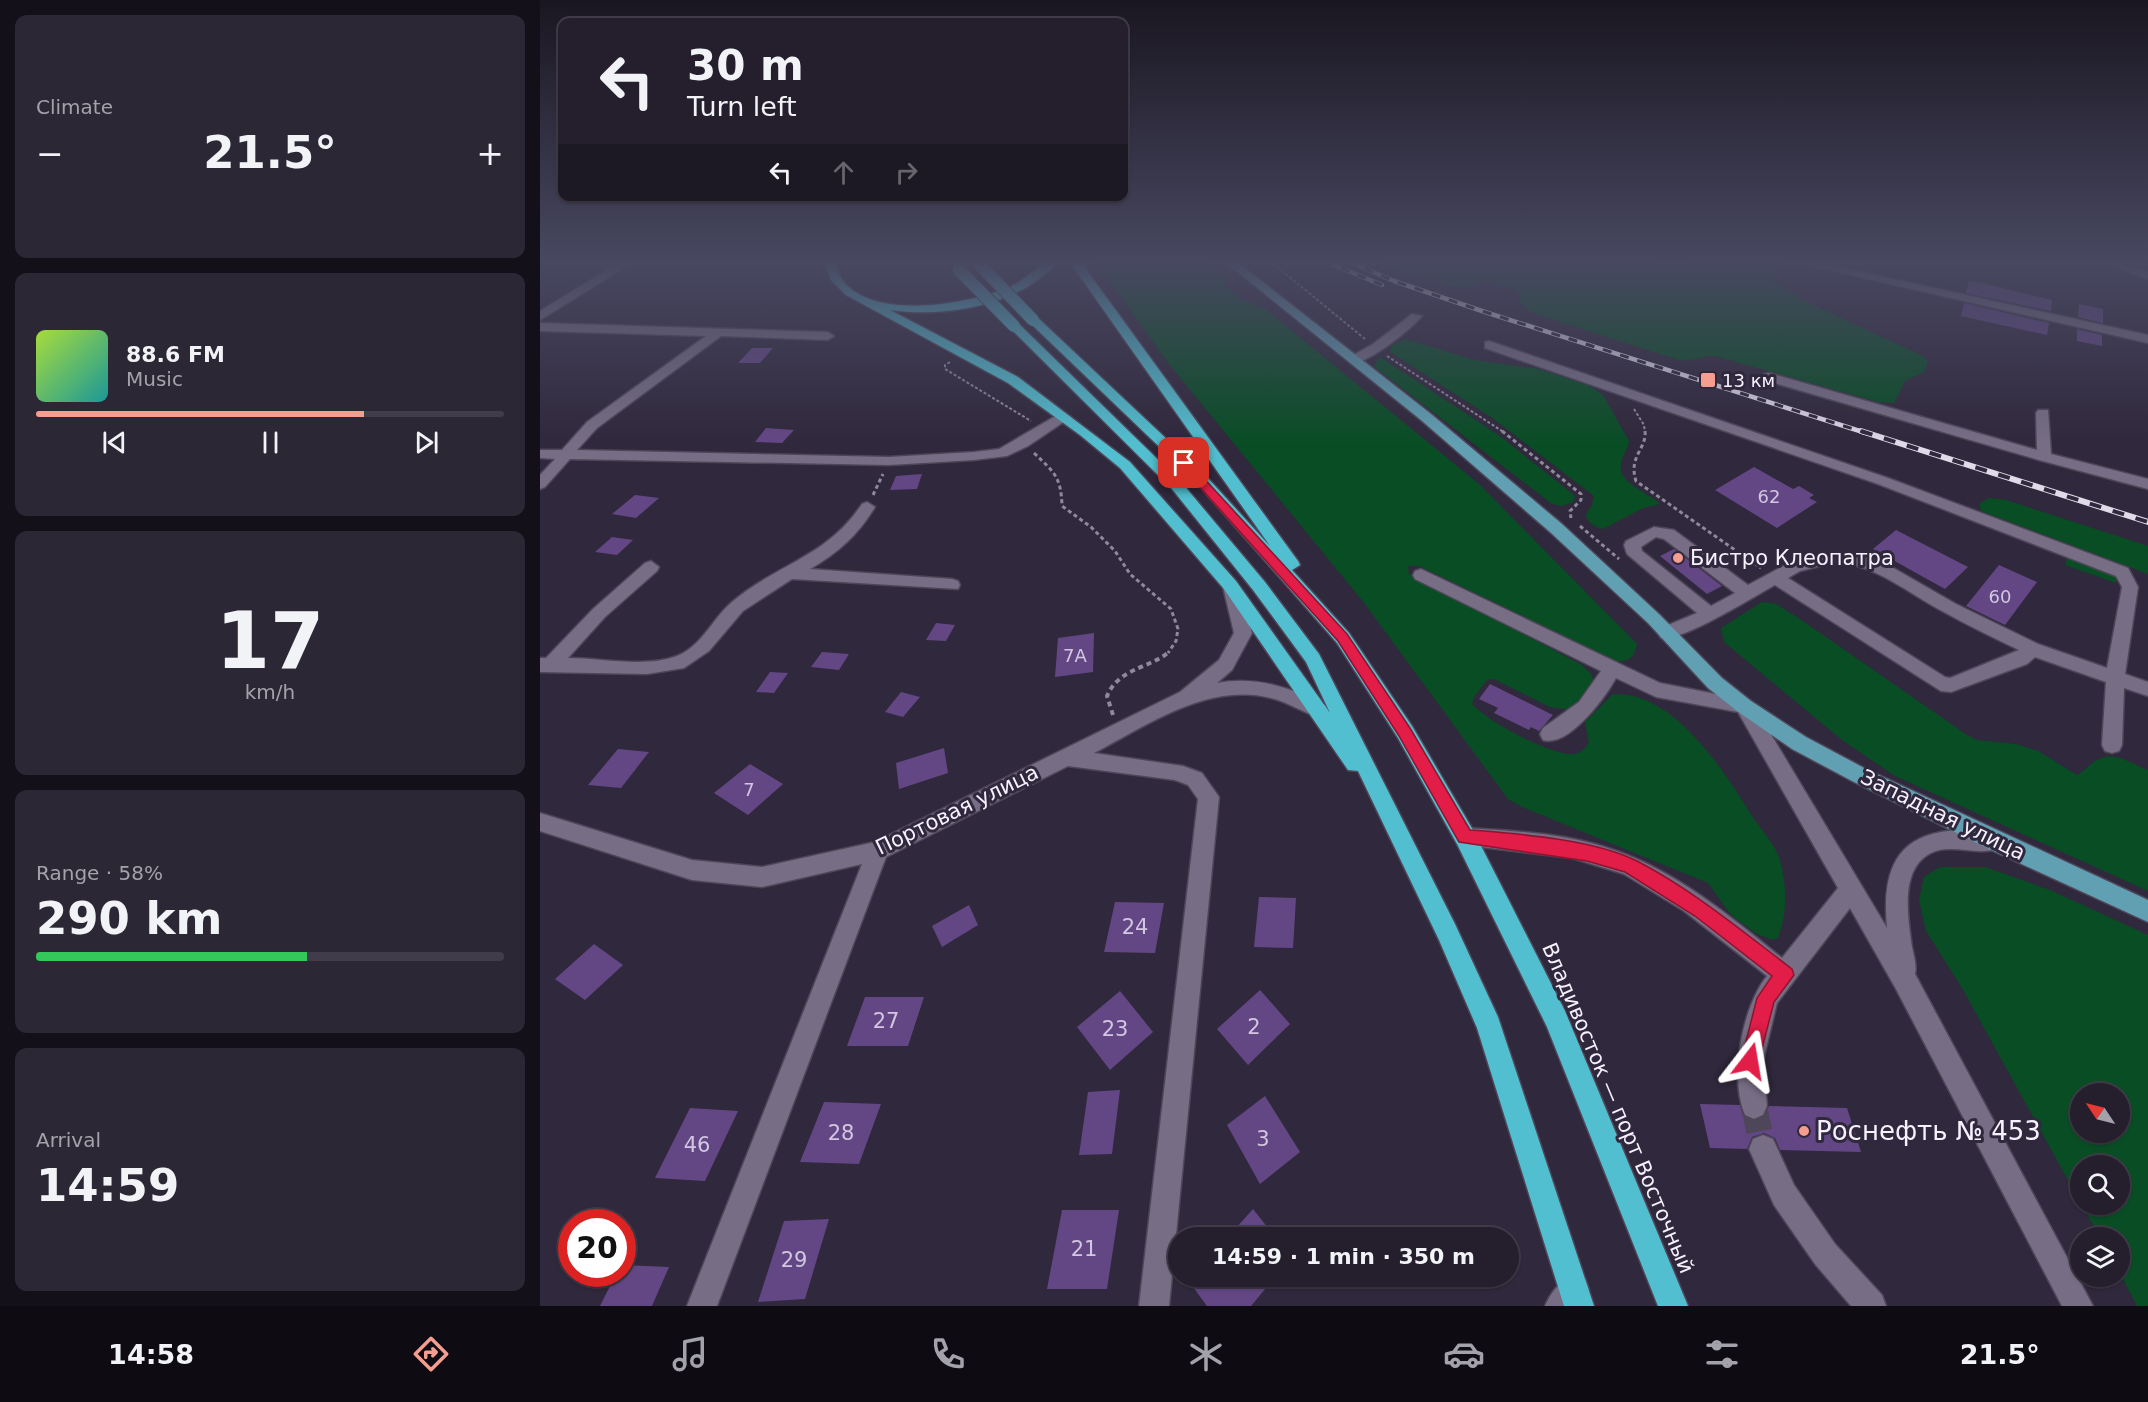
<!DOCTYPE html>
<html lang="en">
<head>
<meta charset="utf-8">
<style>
  body { margin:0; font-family:"DejaVu Sans",sans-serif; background:#2c2735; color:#f1f3f6; height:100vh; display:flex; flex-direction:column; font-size:22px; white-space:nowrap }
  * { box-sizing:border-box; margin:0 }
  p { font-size:20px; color:#a3a2aa }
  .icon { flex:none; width:33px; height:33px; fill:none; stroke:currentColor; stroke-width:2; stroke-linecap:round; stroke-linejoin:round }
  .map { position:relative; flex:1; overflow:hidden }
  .details { display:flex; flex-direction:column; gap:15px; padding:15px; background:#141019; width:540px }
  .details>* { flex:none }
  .top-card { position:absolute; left:18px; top:18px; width:570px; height:183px; border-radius:12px; box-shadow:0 2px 4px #0004,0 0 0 2px #413c49; background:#241e2d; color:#f1f3f6; overflow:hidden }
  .needle { width:39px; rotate:305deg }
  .tools { position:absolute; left:1530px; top:1083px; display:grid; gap:12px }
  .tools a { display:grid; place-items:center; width:60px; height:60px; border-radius:50%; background:#241e2d; box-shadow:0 2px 4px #0004,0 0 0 2px #413c49; font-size:30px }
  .speed { position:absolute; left:18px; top:1209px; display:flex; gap:12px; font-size:30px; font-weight:700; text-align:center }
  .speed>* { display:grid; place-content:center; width:78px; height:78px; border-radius:50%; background:#241e2d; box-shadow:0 2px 4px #0004,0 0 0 2px #413c49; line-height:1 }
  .speed .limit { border:9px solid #d22; background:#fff; color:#111 }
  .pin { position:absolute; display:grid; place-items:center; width:51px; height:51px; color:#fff; margin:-26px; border-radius:12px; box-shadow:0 3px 9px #0006 }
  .me { position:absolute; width:66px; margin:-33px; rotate:14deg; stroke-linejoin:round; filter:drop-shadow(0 0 4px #0008) }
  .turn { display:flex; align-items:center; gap:21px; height:126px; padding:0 30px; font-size:27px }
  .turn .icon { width:78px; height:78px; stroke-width:2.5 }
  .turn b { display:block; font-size:42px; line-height:51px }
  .lanes { display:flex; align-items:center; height:57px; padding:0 30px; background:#0003; justify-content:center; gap:30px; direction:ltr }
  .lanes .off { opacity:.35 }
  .big { font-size:45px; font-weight:700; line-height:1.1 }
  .details .widget { flex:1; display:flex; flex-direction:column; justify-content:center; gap:9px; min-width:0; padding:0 21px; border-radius:12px; background:#2c2735 }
  .details .dial { align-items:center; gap:0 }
  .dial b { font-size:78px; line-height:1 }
  .song { display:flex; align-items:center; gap:18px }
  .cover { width:72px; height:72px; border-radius:9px; background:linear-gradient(135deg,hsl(80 70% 55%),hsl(180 70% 35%)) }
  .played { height:6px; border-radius:3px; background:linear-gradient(90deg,#f59d8f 70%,#413c49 70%) }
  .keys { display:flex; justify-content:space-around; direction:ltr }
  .heat { display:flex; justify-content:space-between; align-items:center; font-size:33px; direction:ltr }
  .charge { height:9px; border-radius:4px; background:linear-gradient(90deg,#34c759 58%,#413c49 0) }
  .trip { position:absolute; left:628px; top:1227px; width:351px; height:60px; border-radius:30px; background:#241e2d; box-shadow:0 2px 4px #0004,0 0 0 2px #413c49; font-weight:700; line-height:60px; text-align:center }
  .dock { display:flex; height:96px; justify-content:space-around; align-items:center; background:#0e0c12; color:#a3a2aa }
  .dock .icon { width:42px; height:42px }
  .dock .active { color:#f59d8f }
  .dock b { font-size:27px; color:#f1f3f6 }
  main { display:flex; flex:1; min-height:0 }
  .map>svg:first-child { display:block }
</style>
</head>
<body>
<main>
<section class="details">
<div class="widget"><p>Climate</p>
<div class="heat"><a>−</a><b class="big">21.5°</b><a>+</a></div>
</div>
<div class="widget">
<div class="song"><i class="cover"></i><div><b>88.6 FM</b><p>Music</p></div></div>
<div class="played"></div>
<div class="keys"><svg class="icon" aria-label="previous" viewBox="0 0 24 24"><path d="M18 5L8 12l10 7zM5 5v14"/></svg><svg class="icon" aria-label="pause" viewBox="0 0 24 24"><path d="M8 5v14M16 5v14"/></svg><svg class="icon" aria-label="next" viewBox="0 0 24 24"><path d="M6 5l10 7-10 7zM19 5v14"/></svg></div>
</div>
<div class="widget dial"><b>17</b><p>km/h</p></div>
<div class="widget"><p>Range · 58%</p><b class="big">290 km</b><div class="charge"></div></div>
<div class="widget"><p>Arrival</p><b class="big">14:59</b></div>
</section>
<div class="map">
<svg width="1608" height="1306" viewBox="0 0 1608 1306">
  <rect width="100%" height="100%" fill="#30283c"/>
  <g fill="#094d25" fill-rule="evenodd">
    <path d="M555,261H667L689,279L684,284L698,298L724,308L939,484L1097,644C1095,656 1089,663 1076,661L879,566H868L869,574L1042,665L1051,674L1055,684L1052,692L1031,710L1010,707L954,679L947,680L934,697L932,704C948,722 1005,752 1030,754C1038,755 1044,750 1049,743L1045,722L1073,694C1135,691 1185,773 1214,819C1222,830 1234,844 1239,857C1247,885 1248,911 1238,938L1233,940L1217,934L1191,915L1168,883L982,807L968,799L825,604L629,364Z"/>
    <path d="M840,261H1105L1141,270L1151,261H1237L1239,264L1233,279C1240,288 1254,291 1263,300L1383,356L1388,362L1384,372L1365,381L1354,403L1338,402L1175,356C1161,355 1153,362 1139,360L998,315C988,310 978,306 979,293L976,290L946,281L927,288L913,287Z"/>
    <path d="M865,339L935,360L999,369L1050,386L1063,395L1089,441C1088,449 1082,456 1081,464C1077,483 1110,493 1120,504L1103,508L1063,529C1055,527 1047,523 1046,514L1052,505L1054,496L951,417L850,352L851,346Z"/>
    <polygon points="840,357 960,436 1035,496 1033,502 1022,506 1012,504 836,368 834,365"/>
    <polygon points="1449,498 1466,500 1608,546 1608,574 1441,511 1439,504"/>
    <polygon points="1528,555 1578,573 1576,583 1525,565"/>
    <path d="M1222,602L1236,604L1260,619L1427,735L1437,740L1476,744L1498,751L1537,775C1545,771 1549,764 1557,760C1573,750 1592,764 1608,770V891L1355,776L1302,740L1184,642L1181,628Z"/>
    <path d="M1400,867H1445L1510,890L1608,935V1306H1597L1580,1273V1238L1560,1237L1542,1205L1580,1204V1166H1540V1202L1422,988L1386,931L1379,900L1384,877ZM1540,1094H1580V1132H1540Z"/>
  </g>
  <g fill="#634785">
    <polygon points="1429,280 1512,300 1511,311 1426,293"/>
    <polygon points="1424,303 1509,323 1507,335 1421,316"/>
    <polygon points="1539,304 1563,309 1563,323 1538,317"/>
    <polygon points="1537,329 1562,335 1562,346 1537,341"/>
    <polygon points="212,348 233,348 220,363 198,363"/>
    <polygon points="226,428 254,430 242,443 215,442"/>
    <polygon points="1214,467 1253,489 1259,486 1274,495 1269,498 1277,502 1237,528 1175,490"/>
    <polygon points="382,474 377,489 350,490 356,476"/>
    <polygon points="95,495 119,498 96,518 72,514"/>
    <polygon points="1356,530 1428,567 1405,589 1333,549"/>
    <polygon points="72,537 93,540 77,555 55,552"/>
    <polygon points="1134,549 1182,586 1167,594 1120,556"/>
    <polygon points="1459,565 1497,582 1465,625 1426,606"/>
    <polygon points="396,623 415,625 406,641 386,640"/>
    <polygon points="554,633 553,672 515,677 518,638"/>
    <polygon points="282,652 309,654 299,670 271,667"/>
    <polygon points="230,672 248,673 234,693 216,692"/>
    <polygon points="950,684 1013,715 999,731 991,727 989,730 954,713 958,708 939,699"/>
    <polygon points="361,692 380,697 363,717 345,712"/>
    <polygon points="404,748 408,773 359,789 356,763"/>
    <polygon points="78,749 109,752 81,788 48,785"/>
    <polygon points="210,764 243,784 208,815 174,793"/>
    <polygon points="719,897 756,898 753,948 714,947"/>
    <polygon points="575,902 624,903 615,953 564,952"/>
    <polygon points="429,905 438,925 402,947 392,926"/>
    <polygon points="54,944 83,965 45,1000 15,979"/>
    <polygon points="720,990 750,1024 708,1065 677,1029"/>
    <polygon points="580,991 613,1032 570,1070 537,1027"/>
    <polygon points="325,997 384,997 368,1046 307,1046"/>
    <polygon points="580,1090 572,1154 539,1155 548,1092"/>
    <polygon points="725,1096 760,1152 720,1184 687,1125"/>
    <polygon points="284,1102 341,1104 319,1164 260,1162"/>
    <polygon points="1160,1104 1200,1105 1203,1116 1213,1121 1224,1117 1229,1106 1307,1108 1321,1152 1240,1150 1235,1138 1224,1133 1212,1137 1207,1149 1170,1148"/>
    <polygon points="150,1108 198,1111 165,1181 115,1178"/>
    <polygon points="713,1209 736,1238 687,1238"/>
    <polygon points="522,1210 579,1210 567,1289 507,1289"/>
    <polygon points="289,1219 265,1299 218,1302 244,1221"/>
    <polygon points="82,1265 129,1267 112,1306 60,1306 76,1274 82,1274"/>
    <polygon points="645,1276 736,1276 711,1306 667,1306"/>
  </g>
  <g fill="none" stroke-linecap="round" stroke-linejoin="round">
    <polyline stroke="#4e4659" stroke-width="26" stroke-dasharray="26 14" stroke-linecap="butt" points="1214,1106 1223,1149"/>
    <defs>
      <g id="minor">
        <polygon points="82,261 95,261 0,320 0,311"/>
        <polygon points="1250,261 1271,261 1608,335 1608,343"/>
        <polygon points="1558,261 1574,261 1608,272 1608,279"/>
        <path d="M872,314L882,316C871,329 826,366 810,363V357L833,344Z"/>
        <polygon points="0,323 288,332 294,336 288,340 181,336 57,428 37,450 349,457 434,452 459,449 519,414 524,413 531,417 488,446 467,456 434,460 349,465 30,459 5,487 0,489 0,475 15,459 0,458 0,450 22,450 47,422 166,336 0,331"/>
        <path d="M949,341L1348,478L1588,568L1598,587L1585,674L1608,682V696L1584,688L1582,745L1579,751L1572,753L1565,751L1562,745L1566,682L1495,657L1487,664L1411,692L1401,691L1235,585C1215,596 1140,643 1121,638L1118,633L1121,628L1157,613L1087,554L1084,545L1086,541L1114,527L1134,530L1208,585L1249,563L1296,552L1315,553L1343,562L1416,604L1498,644L1567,668L1582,587L1576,576L1338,484L945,348V342ZM1116,537L1124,539L1195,593L1171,606L1102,551L1101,547ZM1296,562C1337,565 1369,594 1404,612C1429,626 1454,638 1479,650L1410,678L1405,677L1248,578L1260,571Z"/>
        <polygon points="1229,373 1497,450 1496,413 1498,410 1508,410 1511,454 1608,479 1608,489 1499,460 1224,380 1224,374"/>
        <path d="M327,502L335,507C318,535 298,553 270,569L412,579L418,581L420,585L418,589L252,579L203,611L169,651L144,668L107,674L0,672V658H6L53,609L105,563L111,561L119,567L117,571L65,617L28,658C62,658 105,668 137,656C162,646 173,618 192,602C238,563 286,558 322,504Z"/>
        <path d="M881,569L1120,683L1211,701L1347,928C1343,883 1349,841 1401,832C1418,829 1439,829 1456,835L1459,842L1456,849C1435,856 1412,843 1391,853C1359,869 1368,918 1372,947C1374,956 1377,966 1375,974L1553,1306H1522L1356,989L1310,908L1237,1003L1223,1061L1227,1106L1223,1115L1214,1119L1205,1115C1189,1078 1202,1007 1227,976L1144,911L1084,874L1032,858L917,844L914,837L917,830L925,828C975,831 1026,833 1074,850C1136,871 1191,917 1242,958L1298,888L1198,712L1116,697L1076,678C1065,698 1028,748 1003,740L1000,734L1003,728L1039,702L1061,671L875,579L873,575L875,571Z"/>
        <path d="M691,581L699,587L712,633L692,670L677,683C716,676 750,687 785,705L788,710L785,715L778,717C762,712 748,702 731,698C668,682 608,725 554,753L643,766L662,773L679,797L629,1306H599L658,799L648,785L635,780L528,766L346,857L177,1306H147L322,864L222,887L152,880L0,831V813L152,860L222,867L335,842L640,692L679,660L694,633L683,587Z"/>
        <polygon points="1223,1135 1233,1139 1254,1185 1295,1244 1342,1295 1346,1306 1311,1306 1275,1264 1234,1205 1209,1149 1213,1139"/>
        <path d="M1034,1275L1045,1279L1049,1290L1040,1306H1005C1011,1292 1020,1281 1034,1275Z"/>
      </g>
      <polygon id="major" points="684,261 696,261 891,414 1022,524 1120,615 1182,678 1211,701 1266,737 1326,769 1608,900 1608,922 1451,850 1312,781 1252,749 1197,711 1168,688 1108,623 1010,532 881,420"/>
      <g id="highway">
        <path d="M285,261H295C297,268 299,276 304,282C336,321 432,304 471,286C488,279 500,261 518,261C481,306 405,318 350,310L478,377L590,462L696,581L790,713L766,662L713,590L632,489L468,326L478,323L642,483L725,582L779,654L915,924L958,1017L1054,1306H1024L937,1028L899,940L818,771L808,770L684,589L580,468L540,435L468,383L306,295L291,280Z"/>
        <polygon points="529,261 540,261 758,561 760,565 752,570 809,633 872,726 933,830 1025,1011 1148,1306 1118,1306 1007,1027 917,844 858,738 797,643 656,482 487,320 497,317 666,476 730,546"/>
      </g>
    </defs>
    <use href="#minor" stroke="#4e4658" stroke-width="3"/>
    <use href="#major" stroke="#4e4658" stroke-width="3"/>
    <use href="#highway" stroke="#4e4658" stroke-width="3"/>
    <g stroke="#90899a" stroke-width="2" stroke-dasharray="3 2" stroke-linecap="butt">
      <polyline points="730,261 825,339"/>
      <polyline points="847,356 965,433"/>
      <polyline points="410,362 405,365 405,369 491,421"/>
      <polyline points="1094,409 1104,425 1105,433"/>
    </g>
    <g stroke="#90899a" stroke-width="3" stroke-dasharray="4 3" stroke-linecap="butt">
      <polyline points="962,431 1041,494 1041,500 1030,511 1031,518"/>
      <path d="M1105,431C1107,449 1088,456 1096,481L1221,568"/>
      <path d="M494,453C515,473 521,477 522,506L551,527L575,551L590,574L631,609L638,629L636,641L628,653"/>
      <polyline points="333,495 343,474"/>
      <polyline points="1040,526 1079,559"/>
    </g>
    <path stroke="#90899a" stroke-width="4" stroke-dasharray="5 4" stroke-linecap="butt" d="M573,715L567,696C579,668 608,669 629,652"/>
    <use href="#minor" fill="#776e85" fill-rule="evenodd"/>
    <use href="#major" fill="#619fb2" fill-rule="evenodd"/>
    <use href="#highway" fill="#52bfd0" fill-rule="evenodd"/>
    <defs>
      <g id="rail-far1">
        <polyline points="784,261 842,285"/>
        <polyline points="808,261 854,281 945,312 1326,433"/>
      </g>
      <polyline id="rail" points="1321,431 1608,522"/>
    </defs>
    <use href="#rail-far1" stroke="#e0dae9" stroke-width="4.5"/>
    <use href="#rail" stroke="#e0dae9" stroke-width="6"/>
    <use href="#rail-far1" stroke="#30283c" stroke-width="3" stroke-dasharray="9" stroke-linecap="butt"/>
    <use href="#rail" stroke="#30283c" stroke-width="4" stroke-dasharray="12" stroke-linecap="butt"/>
    <defs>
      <g id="highway-bridge">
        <polyline points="440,265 493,320"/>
        <polyline points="419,270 474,326"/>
      </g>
    </defs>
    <use href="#highway-bridge" stroke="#4e4658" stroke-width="14" stroke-linecap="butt"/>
    <use href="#highway-bridge" stroke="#52bfd0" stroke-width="12"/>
  </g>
  <linearGradient id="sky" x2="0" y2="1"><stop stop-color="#1a1621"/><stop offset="0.59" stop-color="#484861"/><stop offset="1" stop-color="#484861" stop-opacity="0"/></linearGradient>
  <rect width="1608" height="444" fill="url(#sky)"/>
  <path fill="#e11d48" stroke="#92132f" stroke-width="1.5" d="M640,461H648L807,634L870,728L930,830C979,834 1053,839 1097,861C1153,890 1202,931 1252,969L1254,975L1234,1002L1217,1068L1210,1071L1203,1068L1201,1061L1217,998L1232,976L1155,916L1085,872L1047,861L919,842L859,736L798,641L640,465Z"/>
  <g fill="#f59d8f" stroke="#30283c" stroke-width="2">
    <rect x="1160" y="372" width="16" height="16" rx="3"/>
    <circle cx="1138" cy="558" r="6"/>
    <circle cx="1264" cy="1131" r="6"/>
  </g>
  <g text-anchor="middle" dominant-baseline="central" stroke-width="6" stroke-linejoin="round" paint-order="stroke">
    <g font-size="18" fill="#f7f1ff" stroke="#30283c" text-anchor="start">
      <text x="1182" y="380">13 км</text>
    </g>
    <g font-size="18" fill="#d2c6e0">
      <text x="1229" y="496">62</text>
      <text x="1460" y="596">60</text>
      <text x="535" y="655">7А</text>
      <text x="209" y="789">7</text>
    </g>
    <g font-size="21" fill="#f7f1ff" stroke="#30283c" text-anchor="start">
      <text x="1150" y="558">Бистро Клеопатра</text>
    </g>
    <g font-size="21" fill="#f7f1ff" stroke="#30283c">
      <text transform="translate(417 810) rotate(-26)">Портовая улица</text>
      <text transform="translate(1403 815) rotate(26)">Западная улица</text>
      <text transform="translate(1078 1108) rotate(67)">Владивосток — порт Восточный</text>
    </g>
    <g font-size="21" fill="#d2c6e0">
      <text x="595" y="927">24</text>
      <text x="346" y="1021">27</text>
      <text x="714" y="1027">2</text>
      <text x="575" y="1029">23</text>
      <text x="301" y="1133">28</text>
      <text x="723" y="1139">3</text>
      <text x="157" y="1145">46</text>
      <text x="544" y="1249">21</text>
      <text x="254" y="1260">29</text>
    </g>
    <g font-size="26" fill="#f7f1ff" stroke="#30283c" text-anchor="start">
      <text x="1276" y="1131">Роснефть № 453</text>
    </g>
  </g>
</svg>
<div class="tools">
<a><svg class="needle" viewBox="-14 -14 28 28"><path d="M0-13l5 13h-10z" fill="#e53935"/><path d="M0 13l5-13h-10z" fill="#a3a2aa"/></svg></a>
<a><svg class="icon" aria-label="search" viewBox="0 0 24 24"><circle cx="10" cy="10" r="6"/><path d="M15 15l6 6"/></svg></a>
<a><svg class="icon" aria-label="layers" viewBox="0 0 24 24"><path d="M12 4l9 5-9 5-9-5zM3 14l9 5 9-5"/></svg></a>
</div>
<div class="speed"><div class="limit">20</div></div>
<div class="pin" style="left:644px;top:463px;background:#d93025"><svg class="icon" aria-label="arrive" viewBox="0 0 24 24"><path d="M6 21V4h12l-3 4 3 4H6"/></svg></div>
<svg class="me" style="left:1210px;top:1061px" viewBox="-20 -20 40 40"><path d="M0-17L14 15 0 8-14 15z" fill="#e11d48" stroke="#fff" stroke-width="4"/></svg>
<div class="trip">14:59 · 1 min · 350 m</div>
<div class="top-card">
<div class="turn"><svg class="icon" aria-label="left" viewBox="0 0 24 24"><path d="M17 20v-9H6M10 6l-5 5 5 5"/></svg><div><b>30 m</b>Turn left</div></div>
<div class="lanes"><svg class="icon" aria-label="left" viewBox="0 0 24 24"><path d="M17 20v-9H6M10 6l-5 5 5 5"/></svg><svg class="icon off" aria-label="ahead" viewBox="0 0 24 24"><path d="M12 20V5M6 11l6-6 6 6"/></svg><svg class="icon off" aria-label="right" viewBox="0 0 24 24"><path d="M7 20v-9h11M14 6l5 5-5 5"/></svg></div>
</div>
</div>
</main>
<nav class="dock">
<b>14:58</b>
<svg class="icon active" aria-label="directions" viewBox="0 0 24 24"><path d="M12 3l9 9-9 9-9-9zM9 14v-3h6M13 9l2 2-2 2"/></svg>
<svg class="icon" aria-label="music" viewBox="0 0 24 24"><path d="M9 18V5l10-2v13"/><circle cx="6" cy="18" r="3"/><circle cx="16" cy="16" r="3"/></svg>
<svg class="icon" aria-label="phone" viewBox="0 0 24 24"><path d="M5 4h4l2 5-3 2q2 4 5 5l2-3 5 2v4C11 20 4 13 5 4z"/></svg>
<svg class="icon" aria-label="climate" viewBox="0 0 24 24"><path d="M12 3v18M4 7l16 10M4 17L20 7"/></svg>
<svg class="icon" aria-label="car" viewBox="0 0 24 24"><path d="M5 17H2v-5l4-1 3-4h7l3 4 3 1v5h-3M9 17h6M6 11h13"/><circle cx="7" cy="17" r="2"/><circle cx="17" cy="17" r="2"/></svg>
<svg class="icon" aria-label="filters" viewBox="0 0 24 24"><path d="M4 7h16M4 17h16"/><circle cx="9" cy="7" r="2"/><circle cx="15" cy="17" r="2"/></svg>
<b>21.5°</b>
</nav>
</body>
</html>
